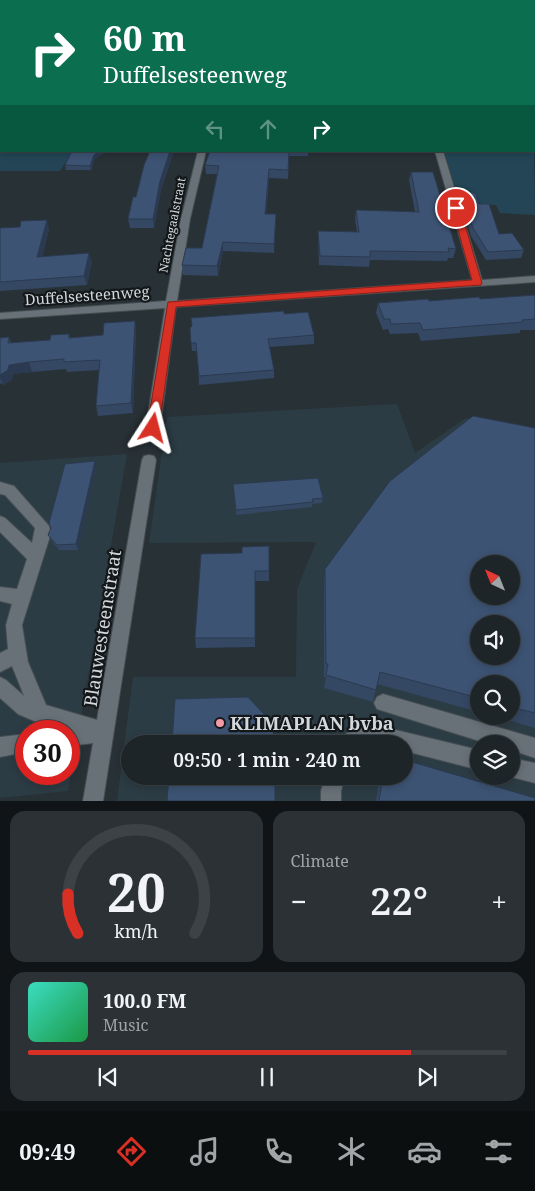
<!DOCTYPE html>
<html lang="en">
<head>
<meta charset="utf-8">
<style>
  body { margin:0; font-family:"Noto Serif",serif; background:#2b3134; color:#f1f3f6; height:100vh; display:flex; flex-direction:column; font-size:19px; white-space:nowrap }
  * { box-sizing:border-box; margin:0 }
  p { font-size:16px; color:#a1a5a8 }
  .icon { flex:none; width:28px; height:28px; fill:none; stroke:currentColor; stroke-width:2; stroke-linecap:round; stroke-linejoin:round }
  .map { position:relative; height:801px; overflow:hidden }
  .drawer { display:flex; flex-direction:column; gap:10px; padding:10px; background:#101416; flex:1 }
  .drawer>* { flex:none }
  .guide { position:absolute; left:0px; top:0px; width:535px; height:152px; box-shadow:0 2px 8px #0003,0 0 0 1px #3c4245; background:#0b6e4f; color:#fff; overflow:hidden }
  .needle { width:32px; rotate:317deg }
  .fabs { position:absolute; left:470px; top:555px; display:grid; gap:10px }
  .fabs a { display:grid; place-items:center; width:50px; height:50px; border-radius:50%; background:#1e2528; box-shadow:0 2px 8px #0003,0 0 0 1px #3c4245; font-size:25px }
  .speed { position:absolute; left:15px; top:720px; display:flex; gap:10px; font-size:25px; font-weight:700; text-align:center }
  .speed>* { display:grid; place-content:center; width:65px; height:65px; border-radius:50%; background:#1e2528; box-shadow:0 2px 8px #0003,0 0 0 1px #3c4245; line-height:1 }
  .speed .limit { border:8px solid #d22; background:#fff; color:#111 }
  .pin { position:absolute; display:grid; place-items:center; width:42px; height:42px; color:#fff; margin:-21px; border:2px solid #fff; border-radius:50%; box-shadow:0 1px 5px #0007 }
  .me { position:absolute; width:55px; margin:-28px; rotate:9deg; stroke-linejoin:round; filter:drop-shadow(0 0 4px #0008) }
  .turn { display:flex; align-items:center; gap:18px; height:105px; padding:0 20px; font-size:22px }
  .turn .icon { width:65px; height:65px; stroke-width:2.5 }
  .turn b { display:block; font-size:35px; line-height:42px }
  .lanes { display:flex; align-items:center; height:48px; padding:0 20px; background:#0003; justify-content:center; gap:25px; direction:ltr }
  .lanes .off { opacity:.35 }
  .big { font-size:38px; font-weight:600; line-height:1.1 }
  .drawer .card { flex:1; display:flex; flex-direction:column; justify-content:center; gap:8px; min-width:0; padding:0 18px; border-radius:15px; background:#2b3134 }
  .drawer .dial { align-items:center; gap:0 }
  .dial svg { height:130px; overflow:visible; fill:none; stroke:#3c4245; stroke-width:7; stroke-linecap:round; text-anchor:middle }
  .dial text { fill:#f1f3f6; stroke:none }
  .song { display:flex; align-items:center; gap:15px }
  .cover { width:60px; height:60px; border-radius:8px; background:linear-gradient(135deg,hsl(170 70% 55%),hsl(140 70% 35%)) }
  .played { height:5px; border-radius:2px; background:linear-gradient(90deg,#d93025 80%,#3c4245 80%) }
  .keys { display:flex; justify-content:space-around; direction:ltr }
  .heat { display:flex; justify-content:space-between; align-items:center; font-size:28px; direction:ltr }
  .drawer .tiles { flex:1; display:grid; gap:10px; grid-template-columns:1fr 1fr }
  .card:last-child { grid-column:span 2 }
  .trip { position:absolute; left:121px; top:735px; width:292px; height:50px; border-radius:25px; background:#1e2528; box-shadow:0 2px 8px #0003,0 0 0 1px #3c4245; font-weight:600; line-height:50px; text-align:center }
  .dock { display:flex; height:80px; justify-content:space-around; align-items:center; background:#0c0f10; color:#a1a5a8 }
  .dock .icon { width:35px; height:35px }
  .dock .selected { color:#d93025 }
  .dock b { font-size:22px; color:#f1f3f6 }
  .map>svg:first-child { display:block }
</style>
</head>
<body>
<div class="map">
<svg width="535" height="801" viewBox="0 0 535 801">
  <rect width="100%" height="100%" fill="#283136"/>
  <g fill="#2c3c44" fill-rule="evenodd">
    <path d="M397,404L415,453L466,418L535,430V801H117L133,677H296L297,589L316,542L149,543L167,417ZM479,564H511V596H479ZM479,624H511V656H479ZM479,684H511V716H479ZM130,744H405V776H130ZM479,744H511V776H479Z"/>
    <path d="M127,454L68,791L0,798V463ZM26,731H69V774H26Z"/>
  </g>
  <g fill="#234555">
    <polygon points="359,0 535,0 535,40 534,1"/>
    <polygon points="0,92 1,151 73,151 60,171 0,171"/>
    <polygon points="534,148 535,215 500,213 496,205 460,204 444,151 534,151"/>
  </g>
  <g fill="none" stroke-linecap="round" stroke-linejoin="round">
    <defs>
      <g id="minor">
        <rect x="0" y="88" width="1" height="4"/>
        <polygon points="198,151 206,151 190,219 177,301 472,280 435,151 443,151 482,280 535,276 535,282 176,307 160,427 158,430 148,430 146,427 165,308 0,319 0,313 166,301 181,219"/>
        <polygon points="149,455 154,456 156,460 103,801 83,801 93,743 69,746 69,731 62,731 65,729 44,723 41,724 18,714 0,698 0,677 6,680 24,696 12,666 0,672 0,653 8,649 6,625 12,604 0,601 0,587 17,589 27,559 0,532 0,516 5,518 32,543 35,528 5,495 0,494 0,482 14,486 49,526 51,533 22,625 28,662 46,705 97,720 142,460 144,456"/>
        <polygon points="383,694 535,738 535,758 511,750 511,744 489,744 377,709 374,703 377,697"/>
        <path d="M379,726L479,750V770L405,751V744H338C344,728 364,728 379,726Z"/>
        <polygon points="26,734 26,752 0,757 0,737"/>
        <polygon points="511,758 535,763 535,783 507,776 511,776"/>
        <polygon points="325,776 345,776 341,791 341,801 321,801 321,791"/>
      </g>
    </defs>
    <use href="#minor" stroke="#464e52" stroke-width="2"/>
    <use href="#minor" fill="#677177" fill-rule="evenodd"/>
  </g>
  <g fill="#344763">
    <polygon points="150,151 174,151 161,190 154,228 130,228 128,219 136,197"/>
    <polygon points="210,151 308,151 308,156 289,156 288,179 269,178 266,214 276,214 274,253 223,251 218,276 183,275 182,265 202,248 217,174 206,174 205,165"/>
    <polygon points="94,160 91,170 66,170 65,165"/>
    <polygon points="411,172 456,249 453,258 448,258 447,261 370,260 369,267 319,265 318,240 318,231 357,232 355,219 356,210 415,212 409,180"/>
    <polygon points="461,192 479,204 499,234 524,250 521,258 486,260 471,236 460,200"/>
    <polygon points="0,228 49,229 42,257 92,262 87,285 0,291"/>
    <polygon points="535,295 535,330 520,330 520,333 421,341 418,333 390,334 388,329 383,330 376,313 378,303 480,299"/>
    <polygon points="284,314 314,335 314,344 269,347 274,370 274,378 199,385 197,351 192,351 190,328"/>
    <polygon points="135,321 136,330 133,413 98,416 96,406 99,370 67,372 66,369 32,372 13,374 12,380 3,385 0,383 0,338 9,337 11,343 50,340 69,334 70,338 103,335"/>
    <polygon points="535,428 535,728 494,716 511,716 511,684 479,684 479,712 377,684 373,702 324,688 326,677 324,677 324,583 325,569"/>
    <polygon points="96,467 78,550 59,550 51,540 48,535"/>
    <polygon points="233,484 323,498 322,503 312,504 312,507 236,515"/>
    <polygon points="269,546 269,581 255,581 255,647 196,648 195,638 242,553"/>
    <polygon points="380,776 405,776 535,801 376,801"/>
  </g>
  <g fill="#2b3a50">
    <polygon points="100,151 107,151 94,160 91,170 90,166 94,155"/>
    <polygon points="170,151 174,151 161,190 154,228 153,219 160,181"/>
    <polygon points="269,169 269,178 265,223 265,214"/>
    <polygon points="47,220 49,229 40,266 37,257"/>
    <polygon points="223,242 223,251 218,276 217,266"/>
    <polygon points="89,253 92,262 87,285 84,276"/>
    <polygon points="135,321 136,330 133,413 131,403"/>
    <polygon points="29,362 32,372 13,374 12,380 3,385 0,378 0,375 9,365"/>
    <polygon points="95,461 96,467 78,550 76,544"/>
  </g>
  <g fill="#3d5373" stroke="#2b3a50" fill-rule="evenodd">
    <polygon points="0,0 83,0 81,1 1,1 1,6 0,6"/>
    <rect x="534" y="54" width="1" height="88"/>
    <polygon points="72,151 100,151 94,155 90,166 65,165"/>
    <polygon points="150,151 170,151 160,181 153,219 128,219 133,197 136,197 144,165"/>
    <polygon points="210,151 289,151 288,170 269,169 265,214 276,214 274,244 223,242 217,266 182,265 186,248 202,248 219,166 205,165"/>
    <polygon points="411,172 433,172 456,249 448,248 449,252 370,251 370,257 320,256 318,231 359,232 356,210 419,212"/>
    <polygon points="461,192 473,192 476,194 479,204 489,204 499,234 512,233 524,250 488,252 473,228"/>
    <polygon points="47,220 37,257 89,253 84,276 0,282 0,228 20,227 21,221"/>
    <polygon points="535,295 535,319 522,320 523,322 423,330 420,323 391,324 390,319 384,319 378,303 428,299 429,301 479,297 480,299"/>
    <polygon points="284,311 284,314 308,312 314,335 268,339 274,370 199,376 196,343 191,343 190,328 192,326 191,318"/>
    <polygon points="135,321 131,403 96,406 100,360 64,362 64,359 29,362 9,365 8,370 0,375 0,338 9,337 8,343 50,340 51,335 69,334 69,338 103,335 104,323"/>
    <path d="M473,416L535,428V713L511,707V684H479V698L380,672L376,690L326,675L328,664H326L325,569L390,481ZM479,564H511V596H479ZM479,624H511V656H479Z"/>
    <polygon points="95,461 76,544 57,545 48,535 51,528 49,523 65,464"/>
    <polygon points="318,478 323,498 312,499 313,502 236,510 233,484"/>
    <polygon points="269,546 269,571 255,571 255,638 195,638 201,554 242,553 242,547"/>
    <polygon points="248,697 273,724 274,744 172,744 175,699"/>
    <polygon points="405,760 535,798 535,801 379,801 383,776 405,776"/>
    <polygon points="169,776 275,776 275,801 167,801"/>
  </g>
  <polygon fill="#d93025" stroke="#8d1f18" points="456,205 460,208 482,283 481,285 176,307 159,428 153,432 149,431 147,428 168,302 472,280 452,208"/>
  <circle fill="#f39aa7" stroke="#14181a" stroke-width="2" cx="220" cy="723" r="5"/>
  <g text-anchor="middle" dominant-baseline="central" stroke-width="4.5" stroke-linejoin="round" paint-order="stroke">
    <g font-size="12" fill="#d2d8dc" stroke="#14181a">
      <text transform="translate(172 225) rotate(-79)">Nachtegaalstraat</text>
    </g>
    <g font-size="15" fill="#d2d8dc" stroke="#14181a">
      <text transform="translate(87 295) rotate(-4)">Duffelsesteenweg</text>
    </g>
    <g font-size="18" fill="#d2d8dc" stroke="#14181a">
      <text transform="translate(102 628) rotate(-81)">Blauwesteenstraat</text>
    </g>
    <g font-size="18" font-weight="bold" fill="#d2d8dc" stroke="#14181a" text-anchor="start">
      <text x="230" y="723">KLIMAPLAN bvba</text>
    </g>
  </g>
</svg>
<div class="fabs">
<a><svg class="needle" viewBox="-14 -14 28 28"><path d="M0-13l5 13h-10z" fill="#e53935"/><path d="M0 13l5-13h-10z" fill="#a1a5a8"/></svg></a>
<a><svg class="icon" aria-label="sound" viewBox="0 0 24 24"><path d="M4 9h4l5-4v14l-5-4H4zM17 9q2 3 0 6"/></svg></a>
<a><svg class="icon" aria-label="search" viewBox="0 0 24 24"><circle cx="10" cy="10" r="6"/><path d="M15 15l6 6"/></svg></a>
<a><svg class="icon" aria-label="layers" viewBox="0 0 24 24"><path d="M12 4l9 5-9 5-9-5zM3 14l9 5 9-5"/></svg></a>
</div>
<div class="speed"><div class="limit">30</div></div>
<div class="pin" style="left:456px;top:208px;background:#d93025"><svg class="icon" aria-label="arrive" viewBox="0 0 24 24"><path d="M6 21V4h12l-3 4 3 4H6"/></svg></div>
<svg class="me" style="left:153px;top:428px" viewBox="-20 -20 40 40"><path d="M0-17L14 15 0 8-14 15z" fill="#d93025" stroke="#fff" stroke-width="4"/></svg>
<div class="trip">09:50 · 1 min · 240 m</div>
<div class="guide">
<div class="turn"><svg class="icon" aria-label="right" viewBox="0 0 24 24"><path d="M7 20v-9h11M14 6l5 5-5 5"/></svg><div><b>60 m</b>Duffelsesteenweg</div></div>
<div class="lanes"><svg class="icon off" aria-label="left" viewBox="0 0 24 24"><path d="M17 20v-9H6M10 6l-5 5 5 5"/></svg><svg class="icon off" aria-label="ahead" viewBox="0 0 24 24"><path d="M12 20V5M6 11l6-6 6 6"/></svg><svg class="icon" aria-label="right" viewBox="0 0 24 24"><path d="M7 20v-9h11M14 6l5 5-5 5"/></svg></div>
</div>
</div>
<section class="drawer">
<div class="tiles">
<div class="card dial"><svg viewBox="0 0 100 80">
<path d="M14 69A42 42 0 1 1 86 69"/>
<path d="M14 69A42 42 0 0 1 8 45" stroke="#d93025"/>
<text x="50" y="56" font-size="32" font-weight="700">20</text>
<text x="50" y="72" font-size="11">km/h</text>
</svg></div>
<div class="card"><p>Climate</p>
<div class="heat"><a>−</a><b class="big">22°</b><a>+</a></div>
</div>
<div class="card">
<div class="song"><i class="cover"></i><div><b>100.0 FM</b><p>Music</p></div></div>
<div class="played"></div>
<div class="keys"><svg class="icon" aria-label="previous" viewBox="0 0 24 24"><path d="M18 5L8 12l10 7zM5 5v14"/></svg><svg class="icon" aria-label="pause" viewBox="0 0 24 24"><path d="M8 5v14M16 5v14"/></svg><svg class="icon" aria-label="next" viewBox="0 0 24 24"><path d="M6 5l10 7-10 7zM19 5v14"/></svg></div>
</div>
</div>
</section>
<nav class="dock">
<b>09:49</b>
<svg class="icon selected" aria-label="directions" viewBox="0 0 24 24"><path d="M12 3l9 9-9 9-9-9zM9 14v-3h6M13 9l2 2-2 2"/></svg>
<svg class="icon" aria-label="music" viewBox="0 0 24 24"><path d="M9 18V5l10-2v13"/><circle cx="6" cy="18" r="3"/><circle cx="16" cy="16" r="3"/></svg>
<svg class="icon" aria-label="phone" viewBox="0 0 24 24"><path d="M5 4h4l2 5-3 2q2 4 5 5l2-3 5 2v4C11 20 4 13 5 4z"/></svg>
<svg class="icon" aria-label="climate" viewBox="0 0 24 24"><path d="M12 3v18M4 7l16 10M4 17L20 7"/></svg>
<svg class="icon" aria-label="car" viewBox="0 0 24 24"><path d="M5 17H2v-5l4-1 3-4h7l3 4 3 1v5h-3M9 17h6M6 11h13"/><circle cx="7" cy="17" r="2"/><circle cx="17" cy="17" r="2"/></svg>
<svg class="icon" aria-label="filters" viewBox="0 0 24 24"><path d="M4 7h16M4 17h16"/><circle cx="9" cy="7" r="2"/><circle cx="15" cy="17" r="2"/></svg>
</nav>
</body>
</html>
